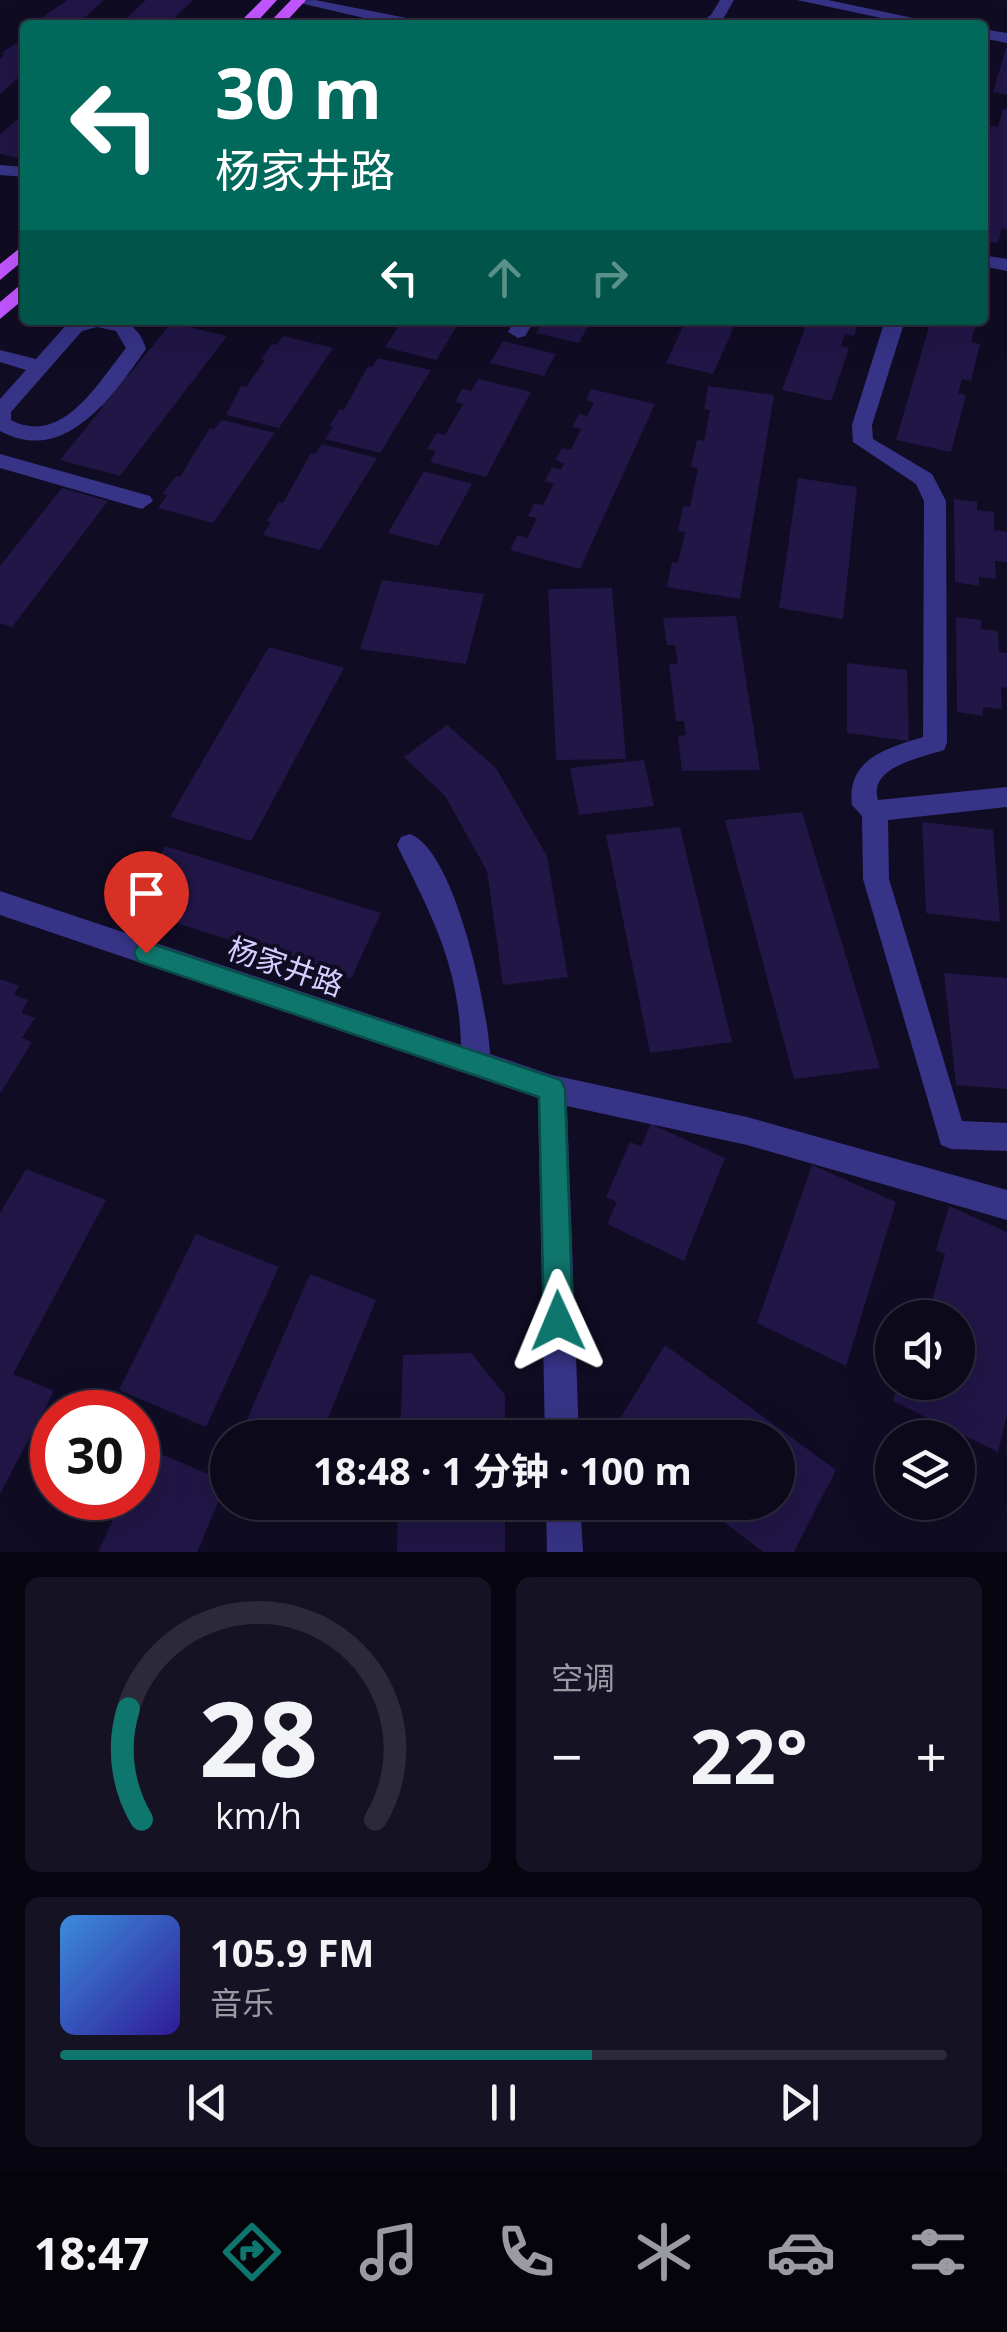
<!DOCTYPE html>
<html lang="zh">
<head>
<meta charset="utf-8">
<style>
  body { margin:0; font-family:"Open Sans","Noto Sans SC",sans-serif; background:#151224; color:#f1f3f6; height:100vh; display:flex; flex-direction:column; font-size:38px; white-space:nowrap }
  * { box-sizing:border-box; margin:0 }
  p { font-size:32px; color:#9a9aa3 }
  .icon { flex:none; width:55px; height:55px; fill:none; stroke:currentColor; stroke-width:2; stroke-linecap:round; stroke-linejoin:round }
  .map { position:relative; height:1552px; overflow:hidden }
  .panel { display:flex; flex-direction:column; gap:25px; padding:25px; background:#07050f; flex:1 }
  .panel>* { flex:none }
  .top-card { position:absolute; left:20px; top:20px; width:968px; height:305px; border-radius:10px; box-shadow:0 10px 40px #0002,0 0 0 2px #2c2a3a; background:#00695c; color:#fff; overflow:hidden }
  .controls { position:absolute; left:875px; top:1300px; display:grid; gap:20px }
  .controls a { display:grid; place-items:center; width:100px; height:100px; border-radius:50%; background:#0c091b; box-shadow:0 10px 40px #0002,0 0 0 2px #2c2a3a; font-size:50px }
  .speed { position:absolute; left:30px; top:1390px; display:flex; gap:20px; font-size:50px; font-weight:700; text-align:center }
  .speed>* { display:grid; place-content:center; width:130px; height:130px; border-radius:50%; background:#0c091b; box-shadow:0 10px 40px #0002,0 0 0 2px #2c2a3a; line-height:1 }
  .speed .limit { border:15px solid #d22; background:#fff; color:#111 }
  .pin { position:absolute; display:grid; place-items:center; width:85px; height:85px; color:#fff; margin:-102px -42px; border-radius:50% 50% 50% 0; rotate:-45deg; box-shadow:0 0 10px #0007 }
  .pin .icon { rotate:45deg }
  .me { position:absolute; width:110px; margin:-55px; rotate:359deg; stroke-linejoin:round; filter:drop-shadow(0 0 8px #0008) }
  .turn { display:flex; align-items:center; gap:35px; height:210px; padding:0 30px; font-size:45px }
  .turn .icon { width:130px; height:130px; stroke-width:2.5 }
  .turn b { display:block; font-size:70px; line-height:85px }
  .lanes { display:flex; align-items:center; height:95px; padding:0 30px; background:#0003; justify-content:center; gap:50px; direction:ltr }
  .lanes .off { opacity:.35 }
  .big { font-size:75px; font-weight:700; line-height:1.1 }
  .panel .widget { flex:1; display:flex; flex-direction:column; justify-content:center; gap:15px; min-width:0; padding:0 35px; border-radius:15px; background:#151224 }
  .panel .dial { align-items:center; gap:0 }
  .dial svg { height:260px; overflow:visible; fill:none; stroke:#2c2a3a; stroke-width:7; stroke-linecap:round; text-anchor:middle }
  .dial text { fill:#f1f3f6; stroke:none }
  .song { display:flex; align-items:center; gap:30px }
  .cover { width:120px; height:120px; border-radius:15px; background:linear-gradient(135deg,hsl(210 70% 55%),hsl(250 70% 35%)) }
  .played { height:10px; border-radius:5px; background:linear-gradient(90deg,#0f766e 60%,#2c2a3a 60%) }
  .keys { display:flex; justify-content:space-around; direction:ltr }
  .heat { display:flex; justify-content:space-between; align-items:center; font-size:55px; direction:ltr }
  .panel .tiles { flex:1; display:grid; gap:25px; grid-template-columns:1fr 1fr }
  .widget:last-child { grid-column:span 2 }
  .trip { position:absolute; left:210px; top:1420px; width:585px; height:100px; border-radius:50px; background:#0c091b; box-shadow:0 10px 40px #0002,0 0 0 2px #2c2a3a; font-weight:700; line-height:100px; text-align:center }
  .dock { display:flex; height:160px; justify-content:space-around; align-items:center; background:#05040b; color:#9a9aa3 }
  .dock .icon { width:70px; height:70px }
  .dock .selected { color:#0f766e }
  .dock b { font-size:45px; color:#f1f3f6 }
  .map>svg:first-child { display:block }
</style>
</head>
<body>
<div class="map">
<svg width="1007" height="1552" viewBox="0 0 1007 1552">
  <rect width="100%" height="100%" fill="#100c24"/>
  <g fill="#211646">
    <polygon points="67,0 104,0 76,25 32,25"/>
    <polygon points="146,0 193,0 167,25 127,18"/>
    <polygon points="22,40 25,41 25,72 0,94 0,59 5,54 1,53"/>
    <polygon points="1006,48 1007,48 1007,95 993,92"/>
    <polygon points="1003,109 1007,109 1007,230 1002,228 998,243 982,240 982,155 991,126 998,127"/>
    <polygon points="25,112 25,159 0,154 0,135"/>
    <polygon points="403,320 461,320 436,360 385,347"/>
    <polygon points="544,320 591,320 579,343 536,333"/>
    <polygon points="686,320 736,322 713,374 666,363"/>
    <polygon points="808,320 860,320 854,336 845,334 841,346 849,348 831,401 782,390"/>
    <polygon points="931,320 977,320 971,342 980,344 971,381 962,379 958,393 966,395 951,452 896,440"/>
    <polygon points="171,323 227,336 120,476 60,460 103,407 84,402 109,371 128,376"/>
    <polygon points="283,336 333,348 279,428 226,415 241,386 246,387 265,360 261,359 272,344 277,345"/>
    <polygon points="503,341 556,354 544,376 490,363"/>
    <polygon points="378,358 431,370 380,453 325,439 333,427 329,426 340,409 344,410 368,366 372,367"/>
    <polygon points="478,379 531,392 486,477 430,462 436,451 427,449 437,433 445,435 463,404 455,402 462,389 471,391"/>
    <polygon points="708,386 774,395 740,599 667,587 672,562 678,563 685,532 678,531 683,506 690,507 698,468 691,467 697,440 704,441 710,410 704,409"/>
    <polygon points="591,389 655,404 580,569 510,550 518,535 527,538 537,518 528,516 534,503 543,505 554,484 545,481 552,467 561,470 564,463 555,460 562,448 571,450 581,429 572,427 579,414 587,416 594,402 586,400"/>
    <polygon points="222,420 275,433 213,523 158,508 167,495 162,494 176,476 180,477 210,428 214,429"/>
    <polygon points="322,444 377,458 320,550 263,535 271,522 267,521 279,502 283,503 311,453 315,454"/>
    <polygon points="424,471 472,484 438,546 388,533"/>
    <polygon points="798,478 857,487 843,619 779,608"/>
    <polygon points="62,488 108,501 12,627 0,623 0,566"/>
    <polygon points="954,499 977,502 977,510 994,512 994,530 1007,532 1007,562 995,561 996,579 979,577 979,586 955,582"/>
    <polygon points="382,580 484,594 466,664 360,649"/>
    <polygon points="612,588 626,759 556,760 548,589"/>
    <polygon points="736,616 760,770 682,771 678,736 686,735 684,721 676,721 669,664 678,664 675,645 667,645 663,618"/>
    <polygon points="956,617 981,620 981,629 998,631 999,652 1007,653 1007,688 1001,687 1002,709 983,707 983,716 957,712"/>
    <polygon points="269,647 344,668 251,841 170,817"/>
    <polygon points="847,663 907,670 909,741 847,733"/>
    <polygon points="447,725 496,768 547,856 568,977 503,985 487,871 445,796 404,757"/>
    <polygon points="644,760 654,806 579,815 570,768"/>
    <polygon points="802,812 880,1068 794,1079 725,820"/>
    <polygon points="922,822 993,830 1000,922 926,913"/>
    <polygon points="680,827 732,1042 650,1053 606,835"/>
    <polygon points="165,846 381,913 351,979 130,908"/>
    <polygon points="944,973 1007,978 1007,1089 956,1085"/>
    <polygon points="0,979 19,986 14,994 28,1000 21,1013 35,1018 22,1038 32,1042 0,1094"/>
    <polygon points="651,1124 725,1158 684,1261 607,1224 617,1202 606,1197 630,1142 641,1146"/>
    <polygon points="812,1165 896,1202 846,1366 757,1323"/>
    <polygon points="26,1169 106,1200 13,1374 54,1391 0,1494 0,1213"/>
    <polygon points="949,1206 1007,1232 1007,1415 998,1452 893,1401 898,1382 958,1382 958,1318 927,1318 945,1254 936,1250"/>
    <polygon points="196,1234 279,1267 206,1427 119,1390"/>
    <polygon points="310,1274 376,1300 320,1438 239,1438"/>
    <polygon points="665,1345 836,1470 794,1552 763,1552 698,1502 778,1502 778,1438 610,1435"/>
    <polygon points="471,1353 505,1395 505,1438 400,1438 403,1355"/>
    <polygon points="147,1448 227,1482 197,1552 98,1552 123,1498 138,1498 138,1468"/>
    <polygon points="398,1502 505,1502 505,1552 397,1552"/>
  </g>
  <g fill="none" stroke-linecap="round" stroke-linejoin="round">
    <g fill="#373387" fill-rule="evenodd">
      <polygon points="315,0 417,20 425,25 394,25 291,1"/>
      <polygon points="720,0 734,0 722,21 696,25 711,15"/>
      <polygon points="797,0 828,0 946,25 914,25"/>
      <polygon points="982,29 1007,33 1007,43 982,38"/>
      <polygon points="0,165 25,167 25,177 0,175"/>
      <polygon points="982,255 1007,259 1007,271 982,266"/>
      <path d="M78,320C109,320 136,314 146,349C112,397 65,466 0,431V399L26,370L0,362V350L36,359L68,323ZM97,327L116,331L126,348C98,383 62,447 11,420V412L82,331Z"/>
      <polygon points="515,320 535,320 525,336 518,338 508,332"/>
      <path d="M885,320H905L872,425L873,439L932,474L946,501L947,743L944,750C920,758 868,767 878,800L1007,787V807L888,820L889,879L962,1121L1007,1123V1151L951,1149L941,1145L863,879L862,816L852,805C846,759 887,748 923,737L924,501L916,484L853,442L852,425Z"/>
      <polygon points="0,454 150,496 153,501 142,509 0,468"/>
      <path d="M410,834C455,850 488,1009 490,1054L552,1075L747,1117L1007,1190V1220L747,1145L567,1106L579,1438H545L538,1098L0,915V891L461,1045C459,964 431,915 397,845L401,837Z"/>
      <polygon points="546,1502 580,1502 583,1552 547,1552"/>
    </g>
    <g fill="#c256ff" fill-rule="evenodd">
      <polygon points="262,0 277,0 254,25 237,25"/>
      <polygon points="291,0 306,0 283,25 267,25"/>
      <polygon points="25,244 25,259 0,280 0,264"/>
      <polygon points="25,281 25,298 0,319 0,302"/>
    </g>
  </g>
  <polygon fill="#0f766e" stroke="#0a4d48" stroke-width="2.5" points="146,942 561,1080 565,1089 573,1321 569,1332 558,1336 548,1332 544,1321 539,1097 138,961 134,953 138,945"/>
  <g text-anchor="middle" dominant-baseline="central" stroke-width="8" stroke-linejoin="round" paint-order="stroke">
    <g font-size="30" fill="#d5cfff" stroke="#100c24">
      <text transform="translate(286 966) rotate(19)">杨家井路</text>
    </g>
  </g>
</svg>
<div class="controls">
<a><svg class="icon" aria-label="sound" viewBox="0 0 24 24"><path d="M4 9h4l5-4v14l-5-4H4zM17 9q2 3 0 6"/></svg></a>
<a><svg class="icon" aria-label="layers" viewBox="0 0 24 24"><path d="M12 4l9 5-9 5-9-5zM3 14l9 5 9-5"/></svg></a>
</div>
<div class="speed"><div class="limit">30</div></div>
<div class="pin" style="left:146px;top:953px;background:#d93025"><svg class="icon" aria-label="arrive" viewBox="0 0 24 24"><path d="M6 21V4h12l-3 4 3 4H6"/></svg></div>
<svg class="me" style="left:558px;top:1321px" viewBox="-20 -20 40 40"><path d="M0-17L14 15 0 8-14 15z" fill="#0f766e" stroke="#fff" stroke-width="4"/></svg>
<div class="trip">18:48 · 1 分钟 · 100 m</div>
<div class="top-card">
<div class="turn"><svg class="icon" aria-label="left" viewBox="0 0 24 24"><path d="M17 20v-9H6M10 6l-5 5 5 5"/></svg><div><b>30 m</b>杨家井路</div></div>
<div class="lanes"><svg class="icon" aria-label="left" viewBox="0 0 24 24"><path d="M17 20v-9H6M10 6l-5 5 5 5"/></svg><svg class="icon off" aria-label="ahead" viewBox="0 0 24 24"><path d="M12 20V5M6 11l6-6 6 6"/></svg><svg class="icon off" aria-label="right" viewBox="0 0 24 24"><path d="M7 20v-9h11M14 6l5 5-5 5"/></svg></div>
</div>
</div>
<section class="panel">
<div class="tiles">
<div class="widget dial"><svg viewBox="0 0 100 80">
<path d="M14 69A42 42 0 1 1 86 69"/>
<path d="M14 69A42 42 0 0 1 10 35" stroke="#0f766e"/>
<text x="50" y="56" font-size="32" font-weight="700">28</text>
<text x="50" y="72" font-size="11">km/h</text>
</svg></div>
<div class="widget"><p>空调</p>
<div class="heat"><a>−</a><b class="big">22°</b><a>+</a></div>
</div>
<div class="widget">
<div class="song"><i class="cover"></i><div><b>105.9 FM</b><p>音乐</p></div></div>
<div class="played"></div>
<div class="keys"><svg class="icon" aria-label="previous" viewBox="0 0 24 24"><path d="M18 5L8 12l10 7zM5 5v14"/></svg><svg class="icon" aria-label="pause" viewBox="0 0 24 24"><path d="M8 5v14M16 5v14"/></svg><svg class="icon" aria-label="next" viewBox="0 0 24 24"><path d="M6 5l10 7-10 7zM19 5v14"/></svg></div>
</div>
</div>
</section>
<nav class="dock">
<b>18:47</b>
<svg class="icon selected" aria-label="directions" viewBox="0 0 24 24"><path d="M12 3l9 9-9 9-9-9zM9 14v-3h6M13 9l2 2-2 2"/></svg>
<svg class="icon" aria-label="music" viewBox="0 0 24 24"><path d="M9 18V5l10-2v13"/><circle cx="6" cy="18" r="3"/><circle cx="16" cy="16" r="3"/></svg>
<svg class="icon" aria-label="phone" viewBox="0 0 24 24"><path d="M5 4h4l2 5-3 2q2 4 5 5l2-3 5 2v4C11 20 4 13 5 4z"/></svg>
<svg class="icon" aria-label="climate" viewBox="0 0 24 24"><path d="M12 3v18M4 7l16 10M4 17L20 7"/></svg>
<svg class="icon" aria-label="car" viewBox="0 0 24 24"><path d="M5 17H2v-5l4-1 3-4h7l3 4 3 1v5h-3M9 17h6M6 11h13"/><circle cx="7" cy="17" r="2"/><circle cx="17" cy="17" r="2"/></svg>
<svg class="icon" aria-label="filters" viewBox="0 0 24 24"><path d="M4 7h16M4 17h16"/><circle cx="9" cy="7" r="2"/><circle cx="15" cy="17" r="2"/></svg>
</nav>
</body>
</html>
